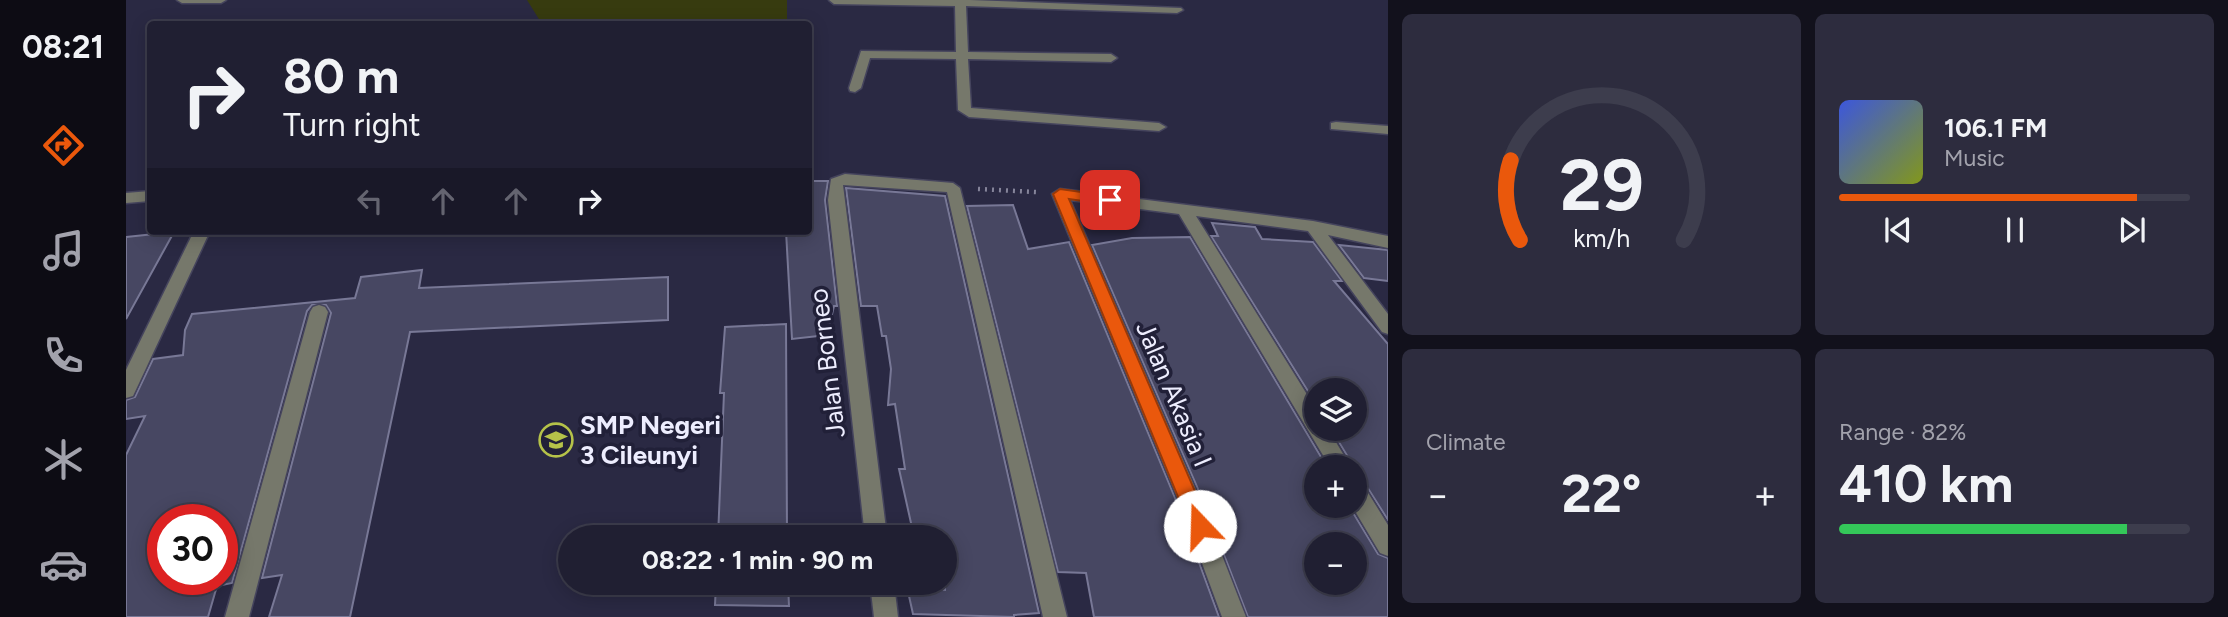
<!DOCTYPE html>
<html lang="en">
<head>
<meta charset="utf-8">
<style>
  body { margin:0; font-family:Figtree,sans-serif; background:#2d2c3e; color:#f1f3f6; height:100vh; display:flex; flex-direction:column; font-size:26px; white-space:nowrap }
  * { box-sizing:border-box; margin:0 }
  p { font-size:23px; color:#a2a2ac }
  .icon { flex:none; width:38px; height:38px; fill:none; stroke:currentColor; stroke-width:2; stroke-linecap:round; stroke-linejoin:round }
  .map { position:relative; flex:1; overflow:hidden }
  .details { display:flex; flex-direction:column; gap:14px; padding:14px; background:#12111c; width:840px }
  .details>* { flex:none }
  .top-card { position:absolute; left:21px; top:21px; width:665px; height:214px; border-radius:7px; box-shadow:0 4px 18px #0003,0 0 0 2px #3d3d4d; background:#201f32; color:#f1f3f6; overflow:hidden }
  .fabs { position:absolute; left:1178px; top:378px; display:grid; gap:14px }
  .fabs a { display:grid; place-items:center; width:63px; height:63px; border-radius:50%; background:#201f32; box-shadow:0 4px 18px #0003,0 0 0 2px #3d3d4d; font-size:35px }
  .speed { position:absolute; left:21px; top:504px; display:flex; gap:14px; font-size:35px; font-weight:700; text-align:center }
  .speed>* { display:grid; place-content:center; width:91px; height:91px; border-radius:50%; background:#201f32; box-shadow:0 4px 18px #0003,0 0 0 2px #3d3d4d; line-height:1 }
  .speed .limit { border:10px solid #d22; background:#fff; color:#111 }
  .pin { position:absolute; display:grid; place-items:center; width:60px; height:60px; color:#fff; margin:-30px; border-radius:14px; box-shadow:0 4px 10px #0006 }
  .me { position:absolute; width:77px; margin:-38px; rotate:339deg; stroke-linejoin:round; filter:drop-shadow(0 0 5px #0008) }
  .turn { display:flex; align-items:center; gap:24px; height:147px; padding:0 21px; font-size:32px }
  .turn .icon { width:91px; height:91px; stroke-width:2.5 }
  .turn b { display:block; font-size:49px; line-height:60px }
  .lanes { display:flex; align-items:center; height:66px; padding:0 21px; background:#0003; justify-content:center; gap:35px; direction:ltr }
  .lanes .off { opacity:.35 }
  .big { font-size:52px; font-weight:700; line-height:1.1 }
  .details .card { flex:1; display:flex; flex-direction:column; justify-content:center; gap:10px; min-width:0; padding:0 24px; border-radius:10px; background:#2d2c3e }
  .details .dial { align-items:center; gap:0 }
  .dial svg { height:182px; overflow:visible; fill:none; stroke:#3d3d4d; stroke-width:7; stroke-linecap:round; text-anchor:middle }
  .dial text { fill:#f1f3f6; stroke:none }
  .song { display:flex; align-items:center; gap:21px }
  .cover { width:84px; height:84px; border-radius:10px; background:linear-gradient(135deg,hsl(230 70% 55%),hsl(70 70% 35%)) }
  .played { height:7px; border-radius:4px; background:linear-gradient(90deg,#ea580c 85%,#3d3d4d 85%) }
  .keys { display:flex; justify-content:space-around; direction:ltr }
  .heat { display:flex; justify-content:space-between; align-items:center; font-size:38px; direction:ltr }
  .charge { height:10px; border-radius:5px; background:linear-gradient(90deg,#34c759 82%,#3d3d4d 0) }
  .details .tiles { flex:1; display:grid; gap:14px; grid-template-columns:repeat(2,1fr) }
  .trip { position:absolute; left:432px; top:525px; width:399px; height:70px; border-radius:35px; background:#201f32; box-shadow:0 4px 18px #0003,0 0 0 2px #3d3d4d; font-weight:700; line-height:70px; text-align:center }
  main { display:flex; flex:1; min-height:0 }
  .tab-bar { display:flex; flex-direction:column; width:126px; justify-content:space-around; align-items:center; background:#0d0c14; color:#a2a2ac }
  .tab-bar .icon { width:49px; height:49px }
  .tab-bar .active { color:#ea580c }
  .tab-bar b { font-size:32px; color:#f1f3f6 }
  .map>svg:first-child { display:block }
</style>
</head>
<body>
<main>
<nav class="tab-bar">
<b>08:21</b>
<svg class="icon active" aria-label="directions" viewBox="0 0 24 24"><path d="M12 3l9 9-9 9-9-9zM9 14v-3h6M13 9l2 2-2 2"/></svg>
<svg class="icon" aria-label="music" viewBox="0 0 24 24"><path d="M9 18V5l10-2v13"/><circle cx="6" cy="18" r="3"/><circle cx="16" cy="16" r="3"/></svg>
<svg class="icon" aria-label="phone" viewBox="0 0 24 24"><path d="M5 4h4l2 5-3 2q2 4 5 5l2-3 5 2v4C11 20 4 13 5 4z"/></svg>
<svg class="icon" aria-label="climate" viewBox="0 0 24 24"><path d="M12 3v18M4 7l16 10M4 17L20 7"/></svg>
<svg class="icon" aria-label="car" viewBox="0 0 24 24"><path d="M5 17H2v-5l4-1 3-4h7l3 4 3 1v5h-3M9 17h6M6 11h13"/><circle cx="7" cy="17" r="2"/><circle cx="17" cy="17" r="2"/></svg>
</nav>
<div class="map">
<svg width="1262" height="617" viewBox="0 0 1262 617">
  <rect width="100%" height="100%" fill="#2a2943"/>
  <polygon fill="#373b0f" points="401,0 661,0 661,24 416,24"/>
  <g fill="#474762" stroke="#787896" stroke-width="2" fill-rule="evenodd">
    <polygon points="682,181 702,181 699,200 711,306 708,306 701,335 666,339 660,231 682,231"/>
    <polygon points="720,188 819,196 913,613 888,615 888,617 787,614 781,587 819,590 819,533 787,532 773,469 779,469 769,404 762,405 765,369 760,336 756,336 751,306 735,306"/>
    <polygon points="887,205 902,249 943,242 1052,505 1093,617 968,617 960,573 932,572 841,206"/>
    <polygon points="1086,223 1129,227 1136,239 1187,242 1216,281 1208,281 1262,344 1262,520 1238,482 1228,478 1228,467 1205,429 1228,429 1228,390 1190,390 1190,404 1085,236 1092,236"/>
    <polygon points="48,232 0,319 0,237"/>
    <path d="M1064,237L1201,467H1190V506H1223L1252,554L1262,558V617H1122L1078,503L966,245L1006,238ZM1190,544H1228V583H1190Z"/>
    <polygon points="1213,245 1262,250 1262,281 1238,278"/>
    <polygon points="296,270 293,288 542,277 542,320 284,332 224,617 143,617 156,575 136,578 205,313 200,305 186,305 181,311 106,583 96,585 96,520 37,520 37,579 93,579 82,617 0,617 0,455 19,416 0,419 0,400 9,397 27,359 57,355 59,330 66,314 229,298 235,277"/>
    <polygon points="660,324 661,537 592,537 598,393 594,393 599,327"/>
    <polygon points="590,583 662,583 663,606 589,605"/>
  </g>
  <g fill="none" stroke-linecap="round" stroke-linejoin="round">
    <defs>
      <g id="minor">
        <polygon points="51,0 100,0 95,3 56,3"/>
        <polygon points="703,0 844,0 1055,8 1057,10 1051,13 840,6 842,52 985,54 991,58 985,62 842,59 845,108 1033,123 1040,127 1033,131 843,117 832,110 830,59 744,58 735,88 729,92 724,91 723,88 735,51 830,52 829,6 708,4"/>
        <polygon points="1210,122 1262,126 1262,134 1205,129 1205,123"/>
        <polygon points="719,174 827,183 834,188 941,617 917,617 821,192 717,185 761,537 739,537 702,200 705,179"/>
        <polygon points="934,189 1187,221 1262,236 1262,248 1202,235 1262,314 1262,334 1256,332 1182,231 1070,216 1190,409 1190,429 1202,429 1225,467 1204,467 1053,214 944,200 1076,504 1120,617 1096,617 1054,504 926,194"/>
        <polygon points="24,191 24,201 0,203 0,193"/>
        <polygon points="68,231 84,231 7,396 0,398 0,370"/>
        <polygon points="193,305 199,307 202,312 123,617 99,617 184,312 187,307"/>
        <polygon points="1228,480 1236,483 1262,525 1262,556 1254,553 1226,506 1228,506"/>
        <polygon points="744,583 768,583 772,617 748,617"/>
      </g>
    </defs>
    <use href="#minor" stroke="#45445d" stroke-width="3"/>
    <polyline stroke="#86859b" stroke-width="4.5" stroke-dasharray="2 5" stroke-linecap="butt" points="852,189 910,192"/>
    <use href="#minor" fill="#76786b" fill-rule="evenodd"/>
  </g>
  <polygon fill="#ea580c" stroke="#983908" stroke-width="2" points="934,189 984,196 990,200 984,205 943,199 1084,526 1081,533 1074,536 1067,533 1064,526 927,194"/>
  <defs>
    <symbol id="school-ring" viewBox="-11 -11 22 22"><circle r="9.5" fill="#212038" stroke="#b5c249" stroke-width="1.5"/><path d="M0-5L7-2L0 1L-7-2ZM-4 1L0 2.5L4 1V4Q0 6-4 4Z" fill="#b5c249"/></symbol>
  </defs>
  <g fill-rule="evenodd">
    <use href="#school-ring" x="411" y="421" width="38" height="38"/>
  </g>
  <g text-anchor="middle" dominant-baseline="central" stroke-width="7" stroke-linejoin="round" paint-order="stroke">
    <g font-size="26" fill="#ededfe" stroke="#212038">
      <text transform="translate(701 363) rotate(-97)">Jalan Borneo</text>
      <text transform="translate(1048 394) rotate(67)">Jalan Akasia I</text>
    </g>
    <g font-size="26" font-weight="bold" fill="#ededfe" stroke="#212038" text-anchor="start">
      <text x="454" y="425">SMP Negeri<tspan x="454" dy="30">3 Cileunyi</tspan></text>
    </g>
  </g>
</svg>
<div class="fabs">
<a><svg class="icon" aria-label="layers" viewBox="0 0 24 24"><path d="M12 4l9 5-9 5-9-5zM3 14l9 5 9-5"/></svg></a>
<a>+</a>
<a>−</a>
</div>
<div class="speed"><div class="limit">30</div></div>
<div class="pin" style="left:984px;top:200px;background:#d93025"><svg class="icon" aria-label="arrive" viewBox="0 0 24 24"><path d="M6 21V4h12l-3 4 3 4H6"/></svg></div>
<svg class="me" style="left:1074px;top:526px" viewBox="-20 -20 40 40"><circle r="19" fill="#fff"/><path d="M0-13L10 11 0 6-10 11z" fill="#ea580c"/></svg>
<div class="trip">08:22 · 1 min · 90 m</div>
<div class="top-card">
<div class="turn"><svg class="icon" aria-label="right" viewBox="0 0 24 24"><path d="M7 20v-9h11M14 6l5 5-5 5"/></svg><div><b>80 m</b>Turn right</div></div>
<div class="lanes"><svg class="icon off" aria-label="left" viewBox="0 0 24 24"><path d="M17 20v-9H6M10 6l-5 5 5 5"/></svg><svg class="icon off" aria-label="ahead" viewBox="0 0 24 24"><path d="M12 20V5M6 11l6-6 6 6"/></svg><svg class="icon off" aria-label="ahead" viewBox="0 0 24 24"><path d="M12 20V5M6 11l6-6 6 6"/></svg><svg class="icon" aria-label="right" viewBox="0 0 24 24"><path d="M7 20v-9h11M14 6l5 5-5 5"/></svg></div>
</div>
</div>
<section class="details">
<div class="tiles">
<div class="card dial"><svg viewBox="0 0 100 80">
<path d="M14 69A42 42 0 1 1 86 69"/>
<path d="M14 69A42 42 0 0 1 10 34" stroke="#ea580c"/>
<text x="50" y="56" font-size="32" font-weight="700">29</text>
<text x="50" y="72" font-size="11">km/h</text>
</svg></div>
<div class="card">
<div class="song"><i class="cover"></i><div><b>106.1 FM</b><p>Music</p></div></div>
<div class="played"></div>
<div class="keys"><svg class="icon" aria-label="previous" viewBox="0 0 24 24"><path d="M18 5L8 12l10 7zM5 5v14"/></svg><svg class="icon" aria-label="pause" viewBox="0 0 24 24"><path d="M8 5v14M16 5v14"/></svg><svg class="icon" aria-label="next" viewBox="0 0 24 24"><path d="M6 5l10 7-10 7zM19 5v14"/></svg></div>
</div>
<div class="card"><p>Climate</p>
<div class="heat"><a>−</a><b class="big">22°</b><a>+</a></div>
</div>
<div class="card"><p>Range · 82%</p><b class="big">410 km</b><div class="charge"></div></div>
</div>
</section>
</main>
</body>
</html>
